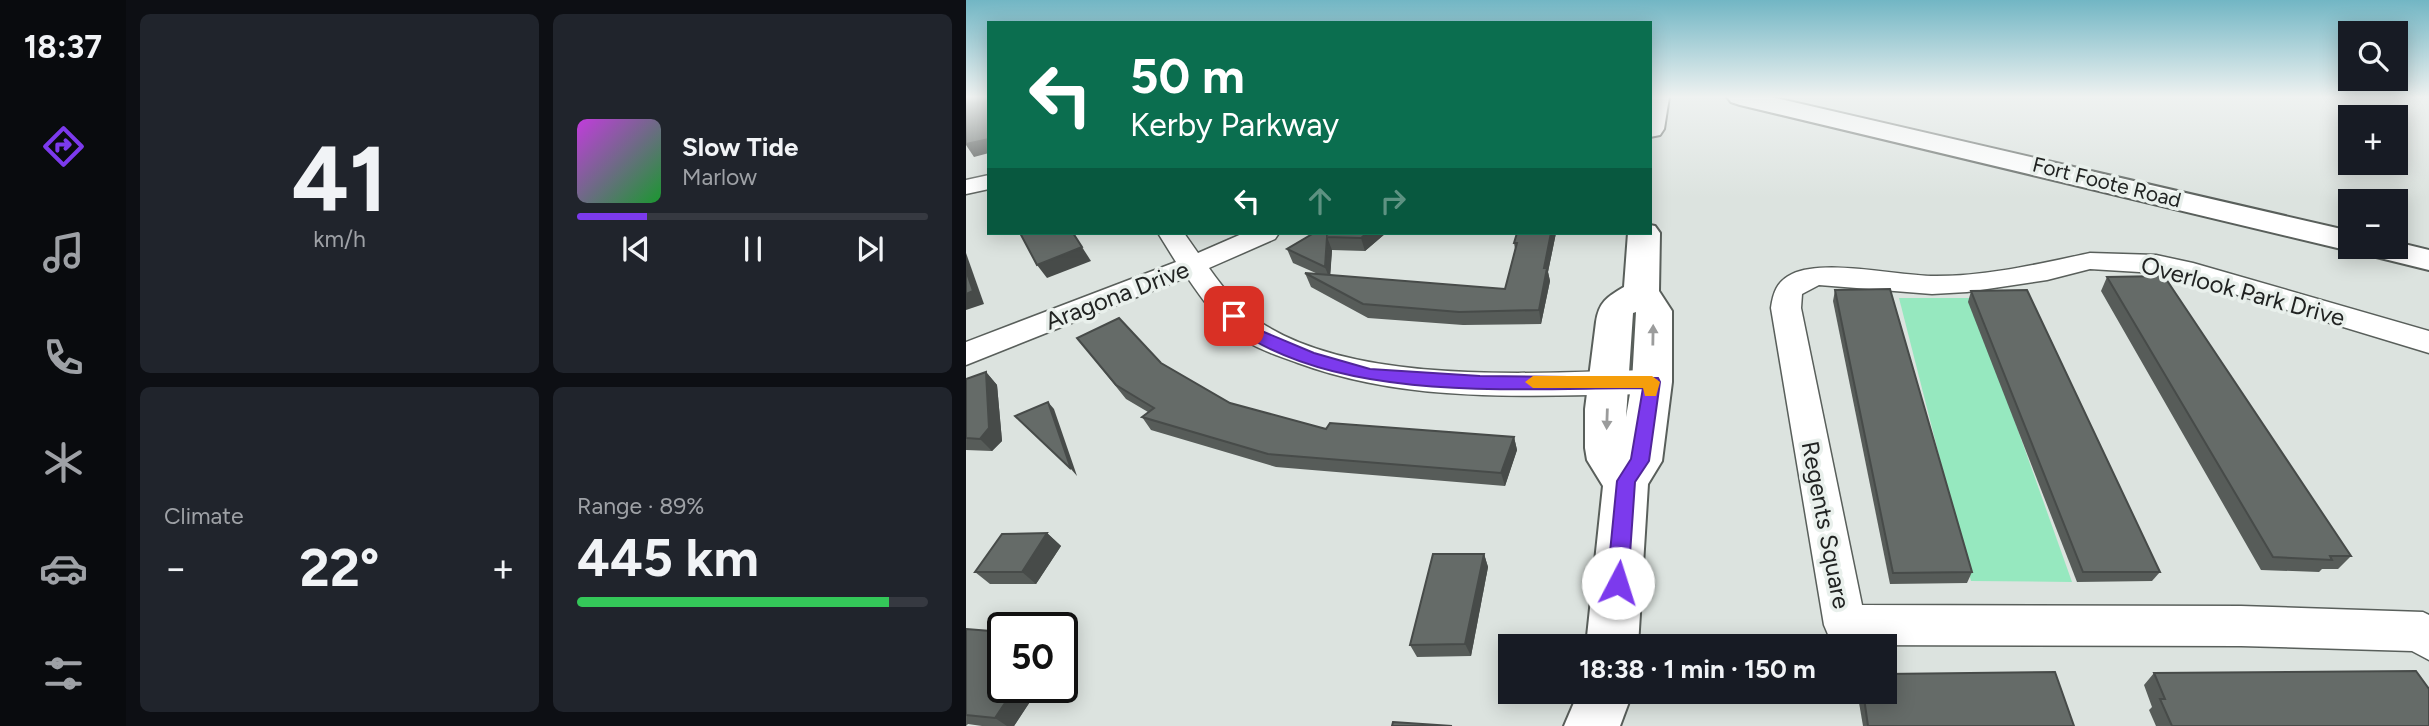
<!DOCTYPE html>
<html lang="en">
<head>
<meta charset="utf-8">
<style>
  body { margin:0; font-family:Figtree,sans-serif; background:#20242c; color:#f1f3f6; height:100vh; display:flex; flex-direction:column; font-size:26px; white-space:nowrap }
  * { box-sizing:border-box; margin:0 }
  p { font-size:23px; color:#9ea1a6 }
  .icon { flex:none; width:38px; height:38px; fill:none; stroke:currentColor; stroke-width:2; stroke-linecap:round; stroke-linejoin:round }
  .map { position:relative; flex:1; overflow:hidden }
  .panel { display:flex; flex-direction:column; gap:14px; padding:14px; background:#0d0f14; width:840px }
  .panel>* { flex:none }
  .guide { position:absolute; left:21px; top:21px; width:665px; height:214px; border-radius:0px; box-shadow:0 4px 18px #0003; background:#0b6e4f; color:#fff; overflow:hidden }
  .controls { position:absolute; left:1372px; top:21px; display:grid; gap:14px }
  .controls a { display:grid; place-items:center; width:70px; height:70px; border-radius:0px; background:#171b24; box-shadow:0 4px 18px #0003; font-size:35px }
  .speed { position:absolute; left:21px; top:612px; display:flex; gap:14px; font-size:35px; font-weight:700; text-align:center }
  .speed>* { display:grid; place-content:center; width:91px; height:91px; border-radius:50%; background:#171b24; box-shadow:0 4px 18px #0003; line-height:1 }
  .speed .limit { border:4px solid #111; border-radius:10px; background:#fff; color:#111 }
  .pin { position:absolute; display:grid; place-items:center; width:60px; height:60px; color:#fff; margin:-30px; border-radius:14px; box-shadow:0 4px 10px #0006 }
  .me { position:absolute; width:77px; margin:-38px; rotate:5deg; stroke-linejoin:round; filter:drop-shadow(0 0 5px #0008) }
  .turn { display:flex; align-items:center; gap:24px; height:147px; padding:0 28px; font-size:32px }
  .turn .icon { width:91px; height:91px; stroke-width:2.5 }
  .turn b { display:block; font-size:49px; line-height:60px }
  .lanes { display:flex; align-items:center; height:66px; padding:0 28px; background:#0003; justify-content:center; gap:35px; direction:ltr }
  .lanes .off { opacity:.35 }
  .big { font-size:52px; font-weight:700; line-height:1.1 }
  .panel .widget { flex:1; display:flex; flex-direction:column; justify-content:center; gap:10px; min-width:0; padding:0 24px; border-radius:10px; background:#20242c }
  .panel .dial { align-items:center; gap:0 }
  .dial b { font-size:91px; line-height:1 }
  .song { display:flex; align-items:center; gap:21px }
  .cover { width:84px; height:84px; border-radius:10px; background:linear-gradient(135deg,hsl(290 70% 55%),hsl(130 70% 35%)) }
  .played { height:7px; border-radius:4px; background:linear-gradient(90deg,#7c3aed 20%,#363941 20%) }
  .keys { display:flex; justify-content:space-around; direction:ltr }
  .heat { display:flex; justify-content:space-between; align-items:center; font-size:38px; direction:ltr }
  .charge { height:10px; border-radius:5px; background:linear-gradient(90deg,#34c759 89%,#363941 0) }
  .panel .tiles { flex:1; display:grid; gap:14px; grid-template-columns:repeat(2,1fr) }
  .trip { position:absolute; left:532px; top:634px; width:399px; height:70px; border-radius:0px; background:#171b24; box-shadow:0 4px 18px #0003; font-weight:700; line-height:70px; text-align:center }
  main { display:flex; flex:1; min-height:0 }
  .dock { display:flex; flex-direction:column; width:126px; justify-content:space-around; align-items:center; background:#090b0e; color:#9ea1a6 }
  .dock .icon { width:49px; height:49px }
  .dock .on { color:#7c3aed }
  .dock b { font-size:32px; color:#f1f3f6 }
  .map>svg:first-child { display:block }
</style>
</head>
<body>
<main>
<nav class="dock">
<b>18:37</b>
<svg class="icon on" aria-label="directions" viewBox="0 0 24 24"><path d="M12 3l9 9-9 9-9-9zM9 14v-3h6M13 9l2 2-2 2"/></svg>
<svg class="icon" aria-label="music" viewBox="0 0 24 24"><path d="M9 18V5l10-2v13"/><circle cx="6" cy="18" r="3"/><circle cx="16" cy="16" r="3"/></svg>
<svg class="icon" aria-label="phone" viewBox="0 0 24 24"><path d="M5 4h4l2 5-3 2q2 4 5 5l2-3 5 2v4C11 20 4 13 5 4z"/></svg>
<svg class="icon" aria-label="climate" viewBox="0 0 24 24"><path d="M12 3v18M4 7l16 10M4 17L20 7"/></svg>
<svg class="icon" aria-label="car" viewBox="0 0 24 24"><path d="M5 17H2v-5l4-1 3-4h7l3 4 3 1v5h-3M9 17h6M6 11h13"/><circle cx="7" cy="17" r="2"/><circle cx="17" cy="17" r="2"/></svg>
<svg class="icon" aria-label="filters" viewBox="0 0 24 24"><path d="M4 7h16M4 17h16"/><circle cx="9" cy="7" r="2"/><circle cx="15" cy="17" r="2"/></svg>
</nav>
<section class="panel">
<div class="tiles">
<div class="widget dial"><b>41</b><p>km/h</p></div>
<div class="widget">
<div class="song"><i class="cover"></i><div><b>Slow Tide</b><p>Marlow</p></div></div>
<div class="played"></div>
<div class="keys"><svg class="icon" aria-label="previous" viewBox="0 0 24 24"><path d="M18 5L8 12l10 7zM5 5v14"/></svg><svg class="icon" aria-label="pause" viewBox="0 0 24 24"><path d="M8 5v14M16 5v14"/></svg><svg class="icon" aria-label="next" viewBox="0 0 24 24"><path d="M6 5l10 7-10 7zM19 5v14"/></svg></div>
</div>
<div class="widget"><p>Climate</p>
<div class="heat"><a>−</a><b class="big">22°</b><a>+</a></div>
</div>
<div class="widget"><p>Range · 89%</p><b class="big">445 km</b><div class="charge"></div></div>
</div>
</section>
<div class="map">
<svg width="1463" height="726" viewBox="0 0 1463 726">
  <rect width="100%" height="100%" fill="#dce3df"/>
  <polygon fill="#96e8bf" points="933,298 1005,298 1106,582 1005,581"/>
  <g fill="none" stroke-linecap="round" stroke-linejoin="round">
    <defs>
      <g id="street">
        <polygon points="23,175 23,189 0,194 0,180"/>
        <path d="M192,233H218L232,253L278,233H313L309,239L243,268C257,288 274,309 294,322C392,387 573,372 686,370L697,374L702,382L697,390L686,394C567,395 446,405 332,363C312,356 291,349 274,337C252,322 236,299 221,277L0,365V342L210,262Z"/>
        <path d="M1124,253L1190,255L1227,263L1463,331V353L1222,280L1190,273L1124,269L1081,280L1001,292L966,294L853,285L836,294L835,308L896,605L1275,606L1457,612L1463,615V660L1446,651L1275,646L879,645L864,639L858,625L805,308C807,293 811,281 826,274C858,259 928,275 965,276C1017,277 1073,264 1124,253Z"/>
      </g>
      <g id="secondary">
        <polygon points="684,97 703,97 698,129 694,135 684,137"/>
        <polygon points="761,97 805,97 1384,231 1384,247 1430,247 1430,242 1463,250 1463,270 1398,254 1394,248 1384,251 774,105 765,102"/>
        <path d="M684,225L689,226L694,233L693,291L706,311V382L696,461L682,484L672,646H620L637,486L621,460L619,448V409L630,322C633,302 641,297 658,287L662,233H684ZM670,312L666,382L660,417L667,313Z"/>
        <polygon points="613,691 667,691 654,726 598,726"/>
      </g>
    </defs>
    <use href="#street" stroke="#595f5b" stroke-width="3"/>
    <use href="#secondary" stroke="#595f5b" stroke-width="4"/>
    <use href="#street" fill="#fff" fill-rule="evenodd"/>
    <use href="#secondary" fill="#fff" fill-rule="evenodd"/>
  </g>
  <g fill="#575c59">
    <polygon points="348,233 420,233 399,251 366,250 364,275 539,289 549,249 548,243 551,233 590,233 582,272 584,281 575,324 497,325 402,318 345,287 339,273 352,274 327,263 321,249"/>
    <polygon points="1141,277 1385,556 1372,569 1356,569 1353,572 1295,570 1135,291"/>
    <polygon points="869,290 1006,572 1001,583 924,584 867,301"/>
    <polygon points="1005,291 1194,572 1186,581 1111,582 1002,302"/>
    <polygon points="111,338 195,363 264,403 360,429 548,437 551,450 539,486 310,467 185,430 176,417 182,412 160,399"/>
    <polygon points="20,372 31,385 36,441 26,451 0,450 0,379"/>
    <polygon points="81,533 95,546 70,584 24,584 9,572"/>
    <polygon points="518,554 522,567 505,656 451,657 444,645"/>
    <polygon points="0,629 37,688 73,688 48,726 16,726 2,724 0,726"/>
    <polygon points="1188,673 1463,726 1190,726 1183,710 1186,707 1178,685"/>
    <polygon points="891,691 919,691 1108,726 897,726"/>
  </g>
  <g fill="#474b49">
    <polygon points="23,139 23,153 8,157 0,145 0,144"/>
    <polygon points="107,233 125,261 81,278 71,265"/>
    <polygon points="401,233 420,233 399,251 395,238"/>
    <polygon points="585,233 590,233 582,272 584,281 575,324 573,310 578,268"/>
    <polygon points="361,237 366,250 364,280 359,267"/>
    <polygon points="0,253 18,304 0,310"/>
    <polygon points="20,372 31,385 36,441 26,451 14,439"/>
    <polygon points="82,402 88,409 111,476 105,469"/>
    <polygon points="548,437 551,450 539,486 535,473"/>
    <polygon points="81,533 95,546 70,584 56,572"/>
    <polygon points="518,554 522,567 505,656 499,644"/>
    <polygon points="49,688 73,688 48,726 41,726 29,718"/>
  </g>
  <g fill="#656b68" stroke="#474b49" stroke-width="2">
    <polygon points="0,97 23,97 23,139 0,144"/>
    <polygon points="54,233 107,233 116,247 71,265"/>
    <polygon points="348,233 361,233 361,235 364,233 401,233 395,238 361,237 359,267 321,249"/>
    <polygon points="551,233 585,233 578,268 581,268 573,310 493,312 397,304 339,273 539,289 551,243 548,243"/>
    <polygon points="0,270 7,291 0,294"/>
    <polygon points="1198,276 1385,556 1364,556 1366,560 1307,557 1141,277"/>
    <polygon points="924,289 1006,572 927,573 869,290"/>
    <polygon points="1061,290 1194,572 1117,572 1005,291"/>
    <polygon points="153,318 195,363 264,403 360,429 364,423 548,437 535,473 302,454 176,417 188,408 150,385 111,338"/>
    <polygon points="20,372 23,428 14,439 0,438 0,379"/>
    <polygon points="82,402 105,469 49,416"/>
    <polygon points="81,533 56,572 9,572 36,534"/>
    <polygon points="467,554 518,554 499,644 444,645"/>
    <polygon points="0,629 37,632 37,656 32,663 37,663 37,688 49,688 29,718 0,715"/>
    <polygon points="1450,671 1463,689 1463,726 1206,726 1194,699 1199,699 1188,673"/>
    <polygon points="1089,672 1108,726 902,726 897,691 919,691 919,674"/>
    <polygon points="427,722 486,726 426,726"/>
  </g>
  <defs><path id="oneway-solid" d="M-6-.8H1V-3.2L6.5 0L1 3.2V.8H-6Z" transform="scale(1.75)"/></defs>
  <g fill="#9b9c9c">
    <use href="#oneway-solid" transform="translate(687 335) rotate(-89)"/>
    <use href="#oneway-solid" transform="translate(641 419) rotate(92)"/>
  </g>
  <linearGradient id="sky" x2="0" y2="1"><stop stop-color="#72b6c4"/><stop offset="0.49" stop-color="#eff2f1"/><stop offset="1" stop-color="#eff2f1" stop-opacity="0"/></linearGradient>
  <rect width="1463" height="198" fill="url(#sky)"/>
  <path fill="#7c3aed" stroke="#51269a" stroke-width="2" d="M268,311L298,332L348,353L404,369L514,376L692,378L694,382L683,461L669,482L662,583L659,590L652,593L644,590L641,583L651,481L665,459L677,388C557,388 394,402 287,340C278,335 270,326 262,320L260,316Z"/>
  <polygon fill="#f59e0b" points="567,376 686,376 694,382 690,396 679,396 677,388 567,388 559,382"/>
  <g text-anchor="middle" dominant-baseline="central" stroke-width="7" stroke-linejoin="round" paint-order="stroke">
    <g font-size="21" fill="#212322" stroke="#e9f0ec">
      <text transform="translate(1141 182) rotate(14)">Fort Foote Road</text>
    </g>
    <g font-size="24" fill="#212322" stroke="#e9f0ec">
      <text transform="translate(1277 291) rotate(15)">Overlook Park Drive</text>
      <text transform="translate(151 295) rotate(-21)">Aragona Drive</text>
      <text transform="translate(860 525) rotate(79)">Regents Square</text>
    </g>
  </g>
</svg>
<div class="controls">
<a><svg class="icon" aria-label="search" viewBox="0 0 24 24"><circle cx="10" cy="10" r="6"/><path d="M15 15l6 6"/></svg></a>
<a>+</a>
<a>−</a>
</div>
<div class="speed"><div class="limit">50</div></div>
<div class="pin" style="left:268px;top:316px;background:#d93025"><svg class="icon" aria-label="arrive" viewBox="0 0 24 24"><path d="M6 21V4h12l-3 4 3 4H6"/></svg></div>
<svg class="me" style="left:652px;top:583px" viewBox="-20 -20 40 40"><circle r="19" fill="#fff"/><path d="M0-13L10 11 0 6-10 11z" fill="#7c3aed"/></svg>
<div class="trip">18:38 · 1 min · 150 m</div>
<div class="guide">
<div class="turn"><svg class="icon" aria-label="left" viewBox="0 0 24 24"><path d="M17 20v-9H6M10 6l-5 5 5 5"/></svg><div><b>50 m</b>Kerby Parkway</div></div>
<div class="lanes"><svg class="icon" aria-label="left" viewBox="0 0 24 24"><path d="M17 20v-9H6M10 6l-5 5 5 5"/></svg><svg class="icon off" aria-label="ahead" viewBox="0 0 24 24"><path d="M12 20V5M6 11l6-6 6 6"/></svg><svg class="icon off" aria-label="right" viewBox="0 0 24 24"><path d="M7 20v-9h11M14 6l5 5-5 5"/></svg></div>
</div>
</div>
</main>
</body>
</html>
